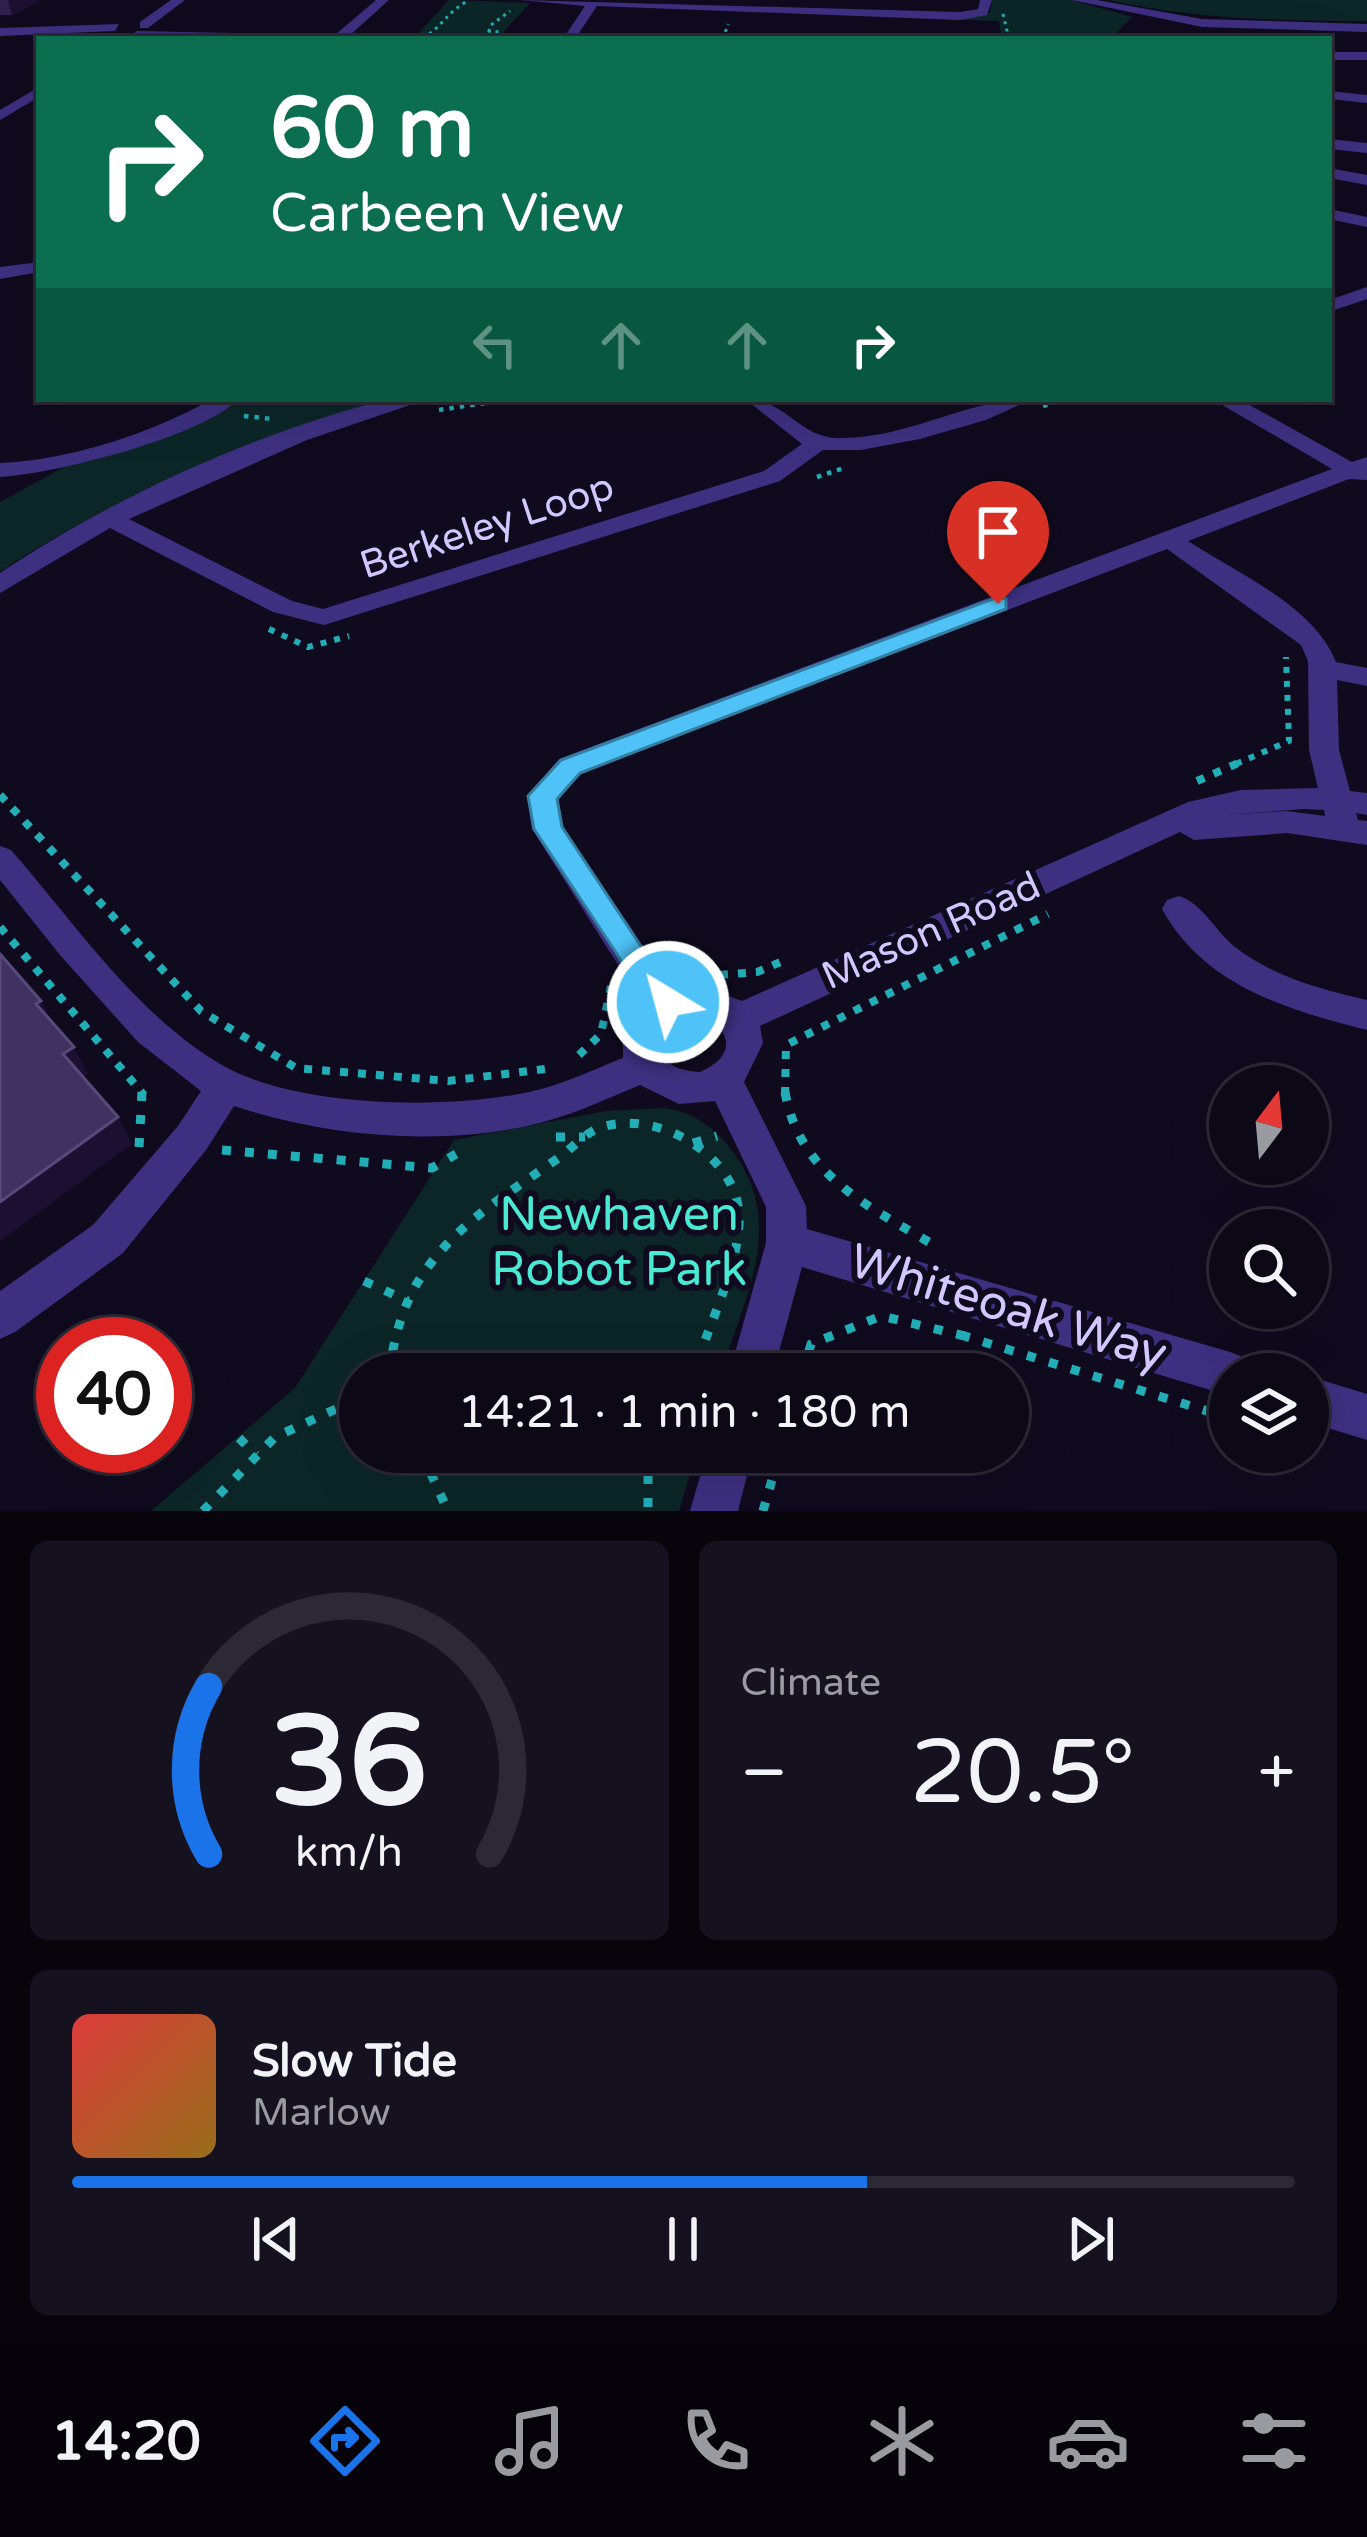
<!DOCTYPE html>
<html lang="en">
<head>
<meta charset="utf-8">
<style>
  body { margin:0; font-family:"Varela Round",sans-serif; background:#15111f; color:#f1f3f6; height:100vh; display:flex; flex-direction:column; font-size:45px; white-space:nowrap }
  * { box-sizing:border-box; margin:0 }
  p { font-size:39px; color:#9a9aa1 }
  .icon { flex:none; width:66px; height:66px; fill:none; stroke:currentColor; stroke-width:2; stroke-linecap:round; stroke-linejoin:round }
  .map { position:relative; height:1511px; overflow:hidden }
  .drawer { display:flex; flex-direction:column; gap:30px; padding:30px; background:#07040c; flex:1 }
  .drawer>* { flex:none }
  .hud { position:absolute; left:36px; top:36px; width:1296px; height:366px; border-radius:0px; box-shadow:0 12px 48px #0002,0 0 0 3px #2c2935; background:#0b6e4f; color:#fff; overflow:hidden }
  .needle { width:78px; rotate:16deg }
  .fabs { position:absolute; left:1209px; top:1065px; display:grid; gap:24px }
  .fabs a { display:grid; place-items:center; width:120px; height:120px; border-radius:50%; background:#0c0816; box-shadow:0 12px 48px #0002,0 0 0 3px #2c2935; font-size:60px }
  .speed { position:absolute; left:36px; top:1317px; display:flex; gap:24px; font-size:60px; font-weight:700; text-align:center }
  .speed>* { display:grid; place-content:center; width:156px; height:156px; border-radius:50%; background:#0c0816; box-shadow:0 12px 48px #0002,0 0 0 3px #2c2935; line-height:1 }
  .speed .limit { border:18px solid #d22; background:#fff; color:#111 }
  .pin { position:absolute; display:grid; place-items:center; width:102px; height:102px; color:#fff; margin:-123px -51px; border-radius:50% 50% 50% 0; rotate:-45deg; box-shadow:0 0 12px #0007 }
  .pin .icon { rotate:45deg }
  .me { position:absolute; width:132px; margin:-66px; rotate:323deg; stroke-linejoin:round; filter:drop-shadow(0 0 9px #0008) }
  .turn { display:flex; align-items:center; gap:42px; height:252px; padding:0 36px; font-size:54px }
  .turn .icon { width:156px; height:156px; stroke-width:2.5 }
  .turn b { display:block; font-size:84px; line-height:102px }
  .lanes { display:flex; align-items:center; height:114px; padding:0 36px; background:#0003; justify-content:center; gap:60px; direction:ltr }
  .lanes .off { opacity:.35 }
  .big { font-size:90px; font-weight:600; line-height:1.1 }
  .drawer .widget { flex:1; display:flex; flex-direction:column; justify-content:center; gap:18px; min-width:0; padding:0 42px; border-radius:18px; background:#15111f }
  .drawer .dial { align-items:center; gap:0 }
  .dial svg { height:312px; overflow:visible; fill:none; stroke:#2c2935; stroke-width:7; stroke-linecap:round; text-anchor:middle }
  .dial text { fill:#f1f3f6; stroke:none }
  .song { display:flex; align-items:center; gap:36px }
  .cover { width:144px; height:144px; border-radius:18px; background:linear-gradient(135deg,hsl(0 70% 55%),hsl(40 70% 35%)) }
  .played { height:12px; border-radius:6px; background:linear-gradient(90deg,#1a73e8 65%,#2c2935 65%) }
  .keys { display:flex; justify-content:space-around; direction:ltr }
  .heat { display:flex; justify-content:space-between; align-items:center; font-size:66px; direction:ltr }
  .drawer .tiles { flex:1; display:grid; gap:30px; grid-template-columns:1fr 1fr }
  .widget:last-child { grid-column:span 2 }
  .trip { position:absolute; left:339px; top:1353px; width:690px; height:120px; border-radius:60px; background:#0c0816; box-shadow:0 12px 48px #0002,0 0 0 3px #2c2935; font-weight:600; line-height:120px; text-align:center }
  .tab-bar { display:flex; height:192px; justify-content:space-around; align-items:center; background:#050309; color:#9a9aa1 }
  .tab-bar .icon { width:84px; height:84px }
  .tab-bar .current { color:#1a73e8 }
  .tab-bar b { font-size:54px; color:#f1f3f6 }
  .map>svg:first-child { display:block }
</style>
</head>
<body>
<div class="map">
<svg width="1367" height="1511" viewBox="0 0 1367 1511">
  <rect width="100%" height="100%" fill="#100a1e"/>
  <g fill="#0c2628">
    <polygon points="449,0 530,3 497,39 415,37"/>
    <polygon points="992,0 1072,0 1132,17 1110,39 1002,39 999,21 940,19 990,13"/>
    <path d="M1108,0H1367V21C1280,21 1193,19 1108,0Z"/>
    <path d="M239,399H386C329,414 276,437 222,460C144,493 70,524 0,572V502L62,468L224,411Z"/>
    <path d="M664,1108C693,1112 716,1128 733,1152C787,1224 744,1297 721,1374H360V1452H697L679,1511H151L295,1388L454,1140L606,1111Z"/>
  </g>
  <g fill="none" stroke-linecap="round" stroke-linejoin="round">
    <g stroke="#22aeb7" stroke-width="3" stroke-dasharray="3 4.5" stroke-linecap="butt">
      <polyline points="1003,14 1009,39"/>
      <polyline points="488,31 503,32"/>
      <path d="M423,38C442,27 449,10 468,1"/>
      <polyline points="486,39 491,25 510,11"/>
      <polyline points="723,39 728,24"/>
    </g>
    <g stroke="#22aeb7" stroke-width="4.5" stroke-dasharray="4.5 6" stroke-linecap="butt">
      <polyline points="1043,406 1068,399"/>
      <polyline points="439,410 511,399"/>
      <polyline points="244,416 273,419"/>
      <polyline points="817,477 844,468"/>
    </g>
    <g stroke="#22aeb7" stroke-width="6" stroke-dasharray="6 8" stroke-linecap="butt">
      <polyline points="269,629 308,647 349,636"/>
      <polyline points="1236,764 1289,741 1286,657"/>
    </g>
    <g stroke="#22aeb7" stroke-width="8" stroke-dasharray="8 10" stroke-linecap="butt">
      <polyline points="1197,781 1243,761"/>
      <polyline points="0,795 201,1011 296,1068 448,1081 545,1069"/>
      <polyline points="0,927 144,1095"/>
      <polyline points="720,975 757,972 783,961"/>
      <polyline points="579,1055 601,1034 611,986"/>
      <polyline points="785,1095 786,1045 1048,914"/>
    </g>
    <g stroke="#22aeb7" stroke-width="9" stroke-dasharray="9 14" stroke-linecap="butt">
      <path d="M785,1092C800,1177 872,1208 939,1248"/>
      <polyline points="556,1137 585,1137"/>
      <polyline points="693,1143 717,1136"/>
      <polyline points="139,1147 142,1092"/>
      <polyline points="222,1150 432,1168 456,1154"/>
      <polyline points="364,1281 408,1301"/>
      <polyline points="961,1335 1230,1418"/>
      <path d="M389,1374C394,1337 403,1302 425,1271C459,1222 509,1193 557,1159C572,1149 585,1132 602,1127C634,1117 672,1128 698,1147C720,1163 738,1187 739,1215C741,1262 707,1329 693,1374"/>
      <polyline points="802,1374 811,1344 881,1316 961,1335 961,1331"/>
      <polyline points="239,1438 256,1455"/>
      <polyline points="421,1452 448,1511"/>
      <polyline points="648,1452 648,1511"/>
      <polyline points="203,1511 275,1437 360,1398"/>
      <polyline points="763,1511 780,1452"/>
    </g>
    <g fill="#3d3081" fill-rule="evenodd">
      <polygon points="171,0 185,0 148,28 140,28 140,22"/>
      <polygon points="376,0 389,0 350,35 359,39 147,39 131,35 137,31 335,35"/>
      <polygon points="520,0 960,12 978,9 980,0 992,0 987,15 960,20 597,6 575,39 563,39 585,6"/>
      <polygon points="1072,0 1097,0 1202,19 1367,24 1367,32 1202,27"/>
      <polygon points="119,24 115,31 0,36 0,28"/>
      <rect x="1329" y="52" width="38" height="8"/>
      <polygon points="39,87 39,97 0,120 0,110"/>
      <polygon points="1329,91 1367,95 1367,103 1329,99"/>
      <polygon points="1329,139 1367,143 1367,153 1329,149"/>
      <polygon points="1329,168 1367,175 1367,185 1329,178"/>
      <polygon points="1329,209 1367,217 1367,227 1329,219"/>
      <polygon points="39,262 39,272 0,279 0,267"/>
      <polygon points="1367,287 1367,299 1329,312 1329,300"/>
      <path d="M212,399H239C201,437 54,474 0,477V463C70,460 152,433 212,399Z"/>
      <path d="M388,399H428L307,440L129,519L292,601L323,609L764,471L802,444L745,399C786,399 798,437 838,438C906,440 966,399 1032,399L986,420L920,439L861,450H823L780,481L324,625L273,612L110,528L0,593V573C112,498 257,432 388,399Z"/>
      <path d="M1212,399H1239L1352,462L1367,457V480L1349,479L1188,541C1237,573 1314,606 1336,662L1367,668V686L1337,680L1339,750L1350,791L1367,793V815L1356,813L1358,820L1367,821V845L1287,833L1194,840L1180,832L760,1026L763,1043L744,1082L806,1206L807,1229L1230,1352L1246,1358L1252,1374H1230V1396L802,1267L773,1374H729L766,1243V1207L715,1101L679,1104L640,1085C604,1100 566,1118 527,1126C433,1146 325,1136 234,1106L206,1150L123,1253L15,1332L0,1339V1291L93,1225L178,1126L201,1091L138,1042L60,955L0,880V846L11,850C75,923 136,1015 222,1065C296,1108 447,1110 529,1092C562,1085 592,1070 623,1058V1030L641,1001L532,829L527,796L559,759L1332,469ZM1167,549L1301,645L1308,661L1309,750L1318,788L1241,790L1188,802L742,1001L693,983L671,988L563,827L558,798L581,773ZM1304,809L1324,810L1325,816L1287,811L1225,815ZM693,1013C730,1024 741,1054 700,1072C682,1071 664,1066 658,1048L662,1027L679,1015Z"/>
      <path d="M1179,896C1202,903 1216,932 1235,947C1274,977 1320,989 1367,1000V1030C1288,1010 1204,986 1162,909L1167,900Z"/>
      <polygon points="1308,1376 1367,1394 1367,1440 1308,1422"/>
      <polygon points="707,1452 753,1452 738,1511 690,1511"/>
    </g>
  </g>
  <polygon fill="#2e204d" points="0,0 40,0 12,15 0,15"/>
  <g fill="#1b1032">
    <polygon points="8,0 40,0 12,15"/>
    <polygon points="41,1001 56,1028 36,1004"/>
    <polygon points="74,1047 88,1074 78,1081 63,1054"/>
    <polygon points="118,1117 132,1144 0,1241 0,1202"/>
  </g>
  <polygon fill="#403260" stroke="#574979" stroke-width="3" points="0,954 41,1001 36,1004 74,1047 63,1054 118,1117 0,1202"/>
  <path fill="#4fc3f7" stroke="#337fa1" stroke-width="3" d="M998,597L1006,599V609L580,773L557,799L562,827L670,990L680,993L684,1002C677,1017 666,1020 651,1015L617,954L534,829L528,796L561,760Z"/>
  <g text-anchor="middle" dominant-baseline="central" stroke-width="12" stroke-linejoin="round" paint-order="stroke">
    <g font-size="39" fill="#d4c6ff" stroke="#100a1e">
      <text transform="translate(487 526) rotate(-18)">Berkeley Loop</text>
      <text transform="translate(931 931) rotate(-24)">Mason Road</text>
    </g>
    <g font-size="48" fill="#49e9d4" stroke="#100a1e">
      <text x="619" y="1215">Newhaven<tspan x="619" dy="55">Robot Park</tspan></text>
    </g>
    <g font-size="48" fill="#d4c6ff" stroke="#100a1e">
      <text transform="translate(1008 1308) rotate(17)">Whiteoak Way</text>
    </g>
  </g>
</svg>
<div class="fabs">
<a><svg class="needle" viewBox="-14 -14 28 28"><path d="M0-13l5 13h-10z" fill="#e53935"/><path d="M0 13l5-13h-10z" fill="#9a9aa1"/></svg></a>
<a><svg class="icon" aria-label="search" viewBox="0 0 24 24"><circle cx="10" cy="10" r="6"/><path d="M15 15l6 6"/></svg></a>
<a><svg class="icon" aria-label="layers" viewBox="0 0 24 24"><path d="M12 4l9 5-9 5-9-5zM3 14l9 5 9-5"/></svg></a>
</div>
<div class="speed"><div class="limit">40</div></div>
<div class="pin" style="left:998px;top:604px;background:#d93025"><svg class="icon" aria-label="arrive" viewBox="0 0 24 24"><path d="M6 21V4h12l-3 4 3 4H6"/></svg></div>
<svg class="me" style="left:668px;top:1002px" viewBox="-20 -20 40 40"><circle r="17" fill="#4fc3f7" stroke="#fff" stroke-width="3"/><path d="M0-11L8 9 0 5-8 9z" fill="#fff"/></svg>
<div class="trip">14:21 · 1 min · 180 m</div>
<div class="hud">
<div class="turn"><svg class="icon" aria-label="right" viewBox="0 0 24 24"><path d="M7 20v-9h11M14 6l5 5-5 5"/></svg><div><b>60 m</b>Carbeen View</div></div>
<div class="lanes"><svg class="icon off" aria-label="left" viewBox="0 0 24 24"><path d="M17 20v-9H6M10 6l-5 5 5 5"/></svg><svg class="icon off" aria-label="ahead" viewBox="0 0 24 24"><path d="M12 20V5M6 11l6-6 6 6"/></svg><svg class="icon off" aria-label="ahead" viewBox="0 0 24 24"><path d="M12 20V5M6 11l6-6 6 6"/></svg><svg class="icon" aria-label="right" viewBox="0 0 24 24"><path d="M7 20v-9h11M14 6l5 5-5 5"/></svg></div>
</div>
</div>
<section class="drawer">
<div class="tiles">
<div class="widget dial"><svg viewBox="0 0 100 80">
<path d="M14 69A42 42 0 1 1 86 69"/>
<path d="M14 69A42 42 0 0 1 14 26" stroke="#1a73e8"/>
<text x="50" y="56" font-size="32" font-weight="700">36</text>
<text x="50" y="72" font-size="11">km/h</text>
</svg></div>
<div class="widget"><p>Climate</p>
<div class="heat"><a>−</a><b class="big">20.5°</b><a>+</a></div>
</div>
<div class="widget">
<div class="song"><i class="cover"></i><div><b>Slow Tide</b><p>Marlow</p></div></div>
<div class="played"></div>
<div class="keys"><svg class="icon" aria-label="previous" viewBox="0 0 24 24"><path d="M18 5L8 12l10 7zM5 5v14"/></svg><svg class="icon" aria-label="pause" viewBox="0 0 24 24"><path d="M8 5v14M16 5v14"/></svg><svg class="icon" aria-label="next" viewBox="0 0 24 24"><path d="M6 5l10 7-10 7zM19 5v14"/></svg></div>
</div>
</div>
</section>
<nav class="tab-bar">
<b>14:20</b>
<svg class="icon current" aria-label="directions" viewBox="0 0 24 24"><path d="M12 3l9 9-9 9-9-9zM9 14v-3h6M13 9l2 2-2 2"/></svg>
<svg class="icon" aria-label="music" viewBox="0 0 24 24"><path d="M9 18V5l10-2v13"/><circle cx="6" cy="18" r="3"/><circle cx="16" cy="16" r="3"/></svg>
<svg class="icon" aria-label="phone" viewBox="0 0 24 24"><path d="M5 4h4l2 5-3 2q2 4 5 5l2-3 5 2v4C11 20 4 13 5 4z"/></svg>
<svg class="icon" aria-label="climate" viewBox="0 0 24 24"><path d="M12 3v18M4 7l16 10M4 17L20 7"/></svg>
<svg class="icon" aria-label="car" viewBox="0 0 24 24"><path d="M5 17H2v-5l4-1 3-4h7l3 4 3 1v5h-3M9 17h6M6 11h13"/><circle cx="7" cy="17" r="2"/><circle cx="17" cy="17" r="2"/></svg>
<svg class="icon" aria-label="filters" viewBox="0 0 24 24"><path d="M4 7h16M4 17h16"/><circle cx="9" cy="7" r="2"/><circle cx="15" cy="17" r="2"/></svg>
</nav>
</body>
</html>
